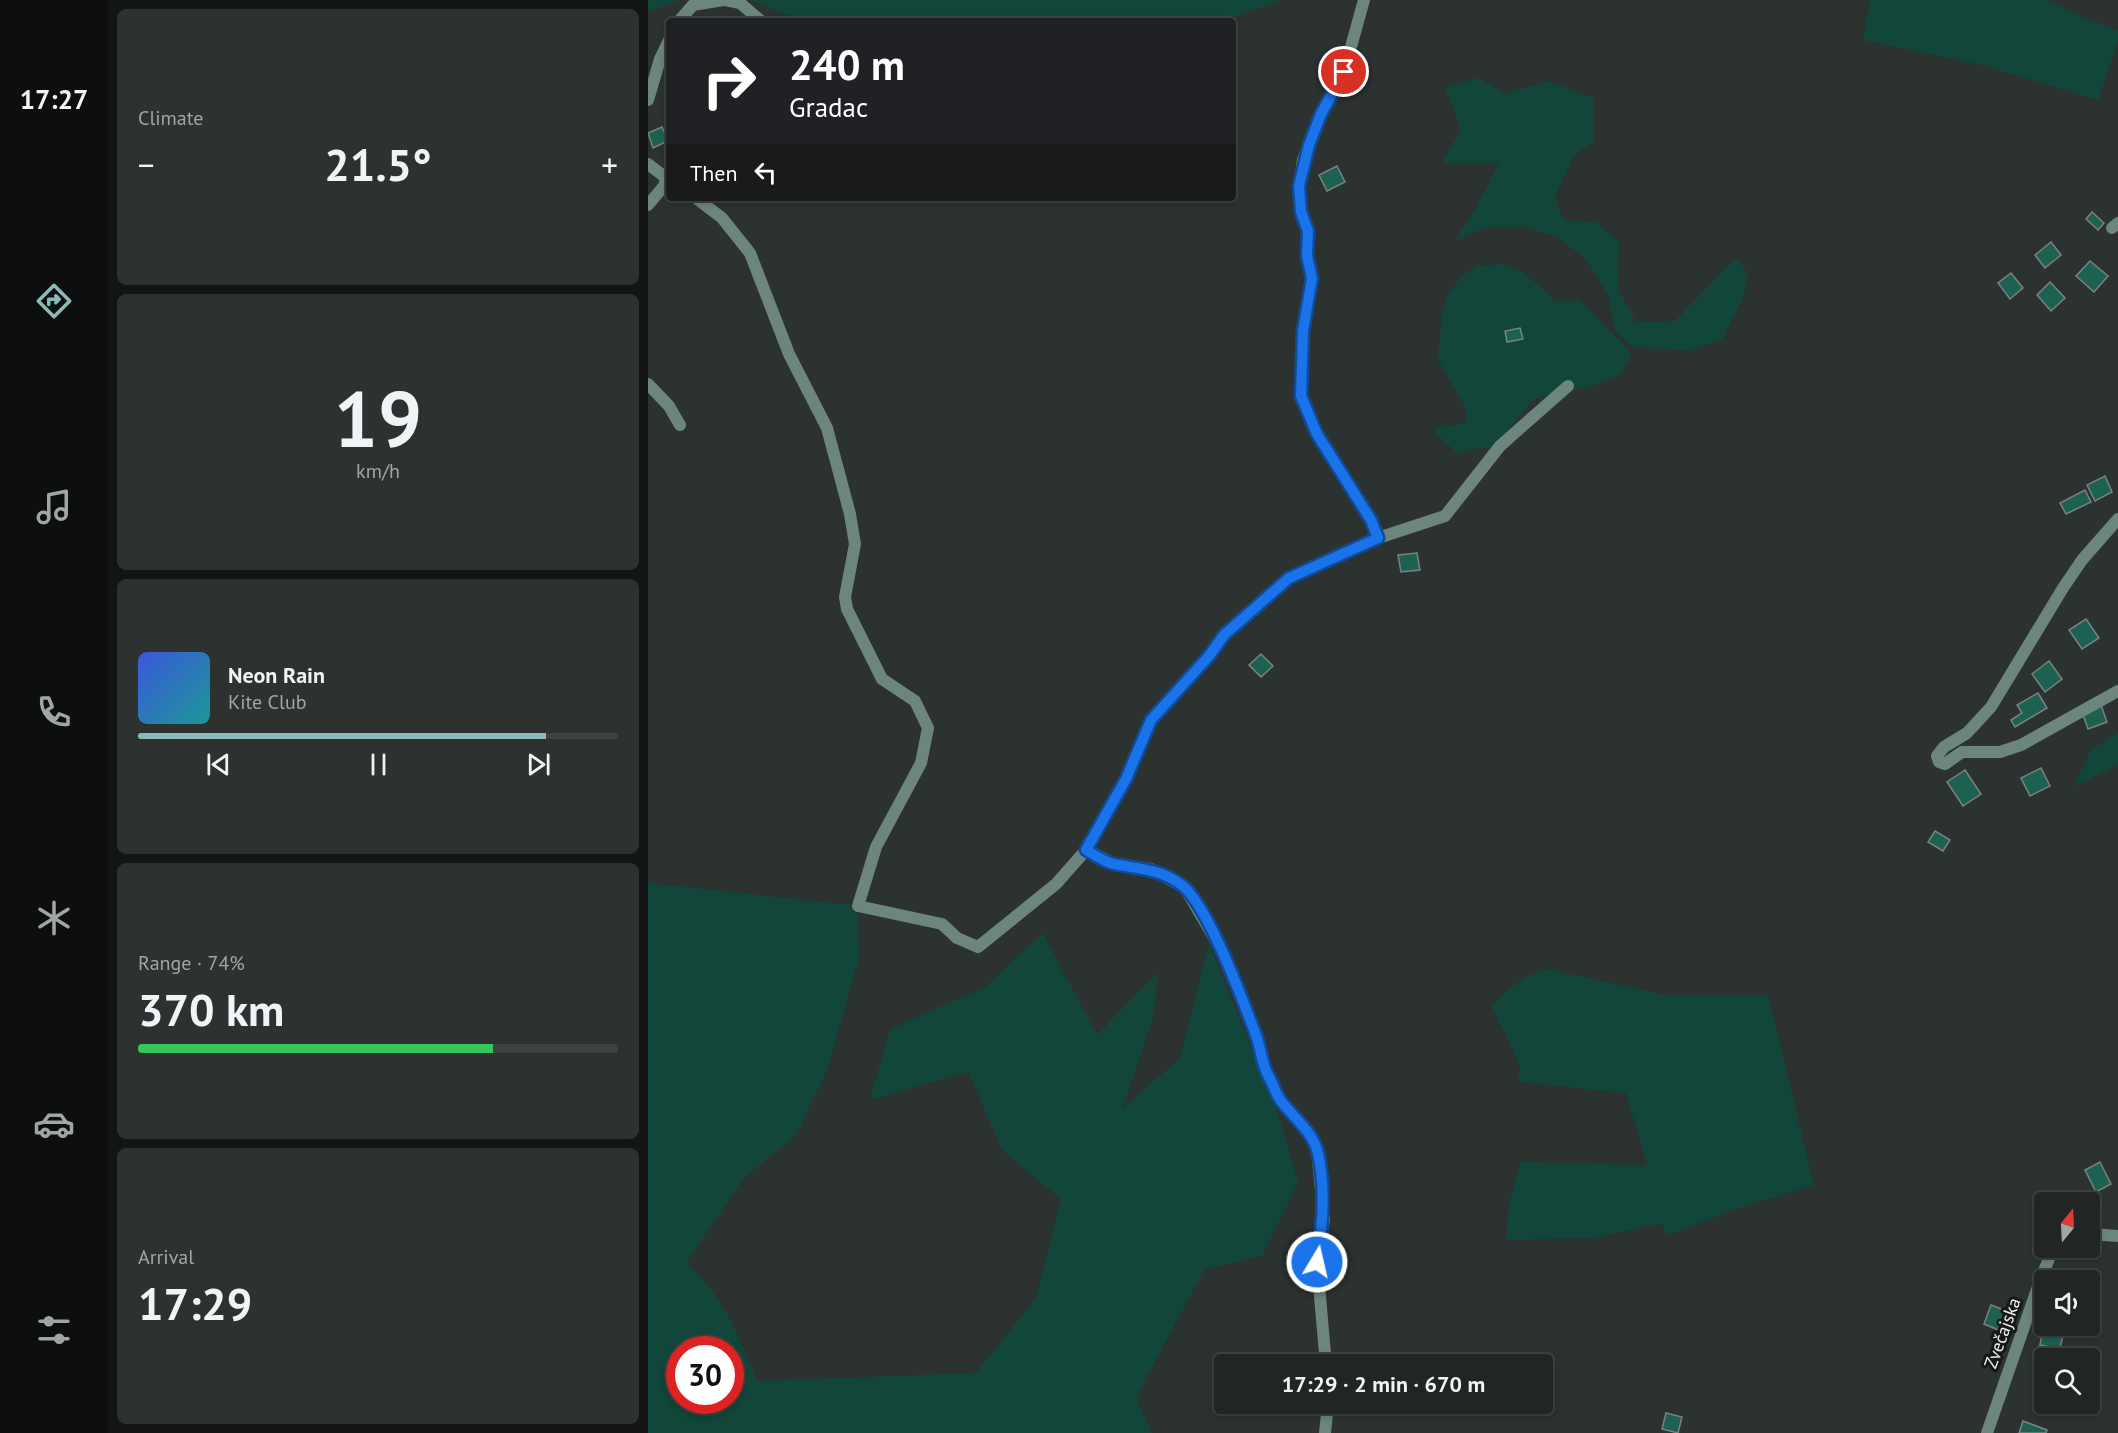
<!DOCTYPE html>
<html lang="en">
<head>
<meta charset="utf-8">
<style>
  body { margin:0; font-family:"PT Sans",sans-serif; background:#2d3231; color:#f1f3f6; height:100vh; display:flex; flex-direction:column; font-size:22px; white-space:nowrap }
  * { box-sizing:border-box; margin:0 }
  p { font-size:20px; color:#a2a5a6 }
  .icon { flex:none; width:33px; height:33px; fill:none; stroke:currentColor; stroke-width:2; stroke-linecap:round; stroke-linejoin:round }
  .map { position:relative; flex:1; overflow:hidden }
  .side { display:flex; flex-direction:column; gap:9px; padding:9px; background:#121514; width:540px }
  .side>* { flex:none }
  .banner { position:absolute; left:18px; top:18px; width:570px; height:183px; border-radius:6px; box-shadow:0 3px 9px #0003,0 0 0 2px #3e4341; background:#202124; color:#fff; overflow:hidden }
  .needle { width:39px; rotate:18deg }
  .fabs { position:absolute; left:1386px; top:1192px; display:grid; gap:12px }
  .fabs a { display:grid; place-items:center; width:66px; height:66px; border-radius:6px; background:#212624; box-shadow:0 3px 9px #0003,0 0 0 2px #3e4341; font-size:30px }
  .speed { position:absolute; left:18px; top:1336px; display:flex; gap:12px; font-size:30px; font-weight:700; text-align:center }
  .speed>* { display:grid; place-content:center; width:78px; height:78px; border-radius:50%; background:#212624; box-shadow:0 3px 9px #0003,0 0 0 2px #3e4341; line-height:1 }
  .speed .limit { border:9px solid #d22; background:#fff; color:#111 }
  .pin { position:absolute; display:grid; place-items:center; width:51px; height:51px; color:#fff; margin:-26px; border:3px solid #fff; border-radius:50%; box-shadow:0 2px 6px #0007 }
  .me { position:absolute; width:66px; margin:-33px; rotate:9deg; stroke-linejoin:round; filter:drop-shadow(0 0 4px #0008) }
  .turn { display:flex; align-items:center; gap:21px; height:126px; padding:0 24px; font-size:27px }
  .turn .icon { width:78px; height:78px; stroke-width:2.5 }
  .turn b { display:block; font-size:42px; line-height:51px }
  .then { display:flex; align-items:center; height:57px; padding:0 24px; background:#0003; gap:12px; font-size:22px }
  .big { font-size:45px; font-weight:800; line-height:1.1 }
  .side .tile { flex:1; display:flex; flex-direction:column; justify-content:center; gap:9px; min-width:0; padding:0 21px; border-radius:9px; background:#2d3231 }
  .side .dial { align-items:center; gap:0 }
  .dial b { font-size:78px; line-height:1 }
  .song { display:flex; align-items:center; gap:18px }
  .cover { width:72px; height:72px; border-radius:9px; background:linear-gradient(135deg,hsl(230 70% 55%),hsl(180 70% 35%)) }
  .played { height:6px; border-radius:3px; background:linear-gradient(90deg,#8bbbb9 85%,#3e4341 85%) }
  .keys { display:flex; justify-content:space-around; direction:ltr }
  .heat { display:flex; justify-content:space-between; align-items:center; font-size:33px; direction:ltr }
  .charge { height:9px; border-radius:4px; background:linear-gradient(90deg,#34c759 74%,#3e4341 0) }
  .trip { position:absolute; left:566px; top:1354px; width:339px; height:60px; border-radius:6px; background:#212624; box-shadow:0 3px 9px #0003,0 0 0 2px #3e4341; font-weight:800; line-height:60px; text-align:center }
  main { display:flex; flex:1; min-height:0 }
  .tab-bar { display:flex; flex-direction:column; width:108px; justify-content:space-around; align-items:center; background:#0d0f0e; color:#a2a5a6 }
  .tab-bar .icon { width:42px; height:42px }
  .tab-bar .on { color:#8bbbb9 }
  .tab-bar b { font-size:27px; color:#f1f3f6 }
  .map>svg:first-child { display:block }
</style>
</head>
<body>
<main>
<nav class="tab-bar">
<b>17:27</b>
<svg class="icon on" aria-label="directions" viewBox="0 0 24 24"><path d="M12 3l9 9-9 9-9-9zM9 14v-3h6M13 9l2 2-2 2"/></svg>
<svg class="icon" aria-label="music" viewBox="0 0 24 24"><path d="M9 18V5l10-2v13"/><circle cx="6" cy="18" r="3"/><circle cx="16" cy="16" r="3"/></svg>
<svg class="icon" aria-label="phone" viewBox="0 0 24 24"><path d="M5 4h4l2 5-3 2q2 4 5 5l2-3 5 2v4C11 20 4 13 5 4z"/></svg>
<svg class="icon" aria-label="climate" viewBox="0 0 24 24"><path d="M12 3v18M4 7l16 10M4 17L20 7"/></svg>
<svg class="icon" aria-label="car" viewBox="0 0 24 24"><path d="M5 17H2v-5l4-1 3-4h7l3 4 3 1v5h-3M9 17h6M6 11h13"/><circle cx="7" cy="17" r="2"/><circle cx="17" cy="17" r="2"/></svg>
<svg class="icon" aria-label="filters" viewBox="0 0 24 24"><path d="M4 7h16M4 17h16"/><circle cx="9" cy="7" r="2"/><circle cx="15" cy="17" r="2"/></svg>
</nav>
<section class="side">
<div class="tile"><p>Climate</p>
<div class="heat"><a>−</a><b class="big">21.5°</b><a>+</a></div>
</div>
<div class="tile dial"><b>19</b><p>km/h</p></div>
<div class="tile">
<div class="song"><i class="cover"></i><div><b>Neon Rain</b><p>Kite Club</p></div></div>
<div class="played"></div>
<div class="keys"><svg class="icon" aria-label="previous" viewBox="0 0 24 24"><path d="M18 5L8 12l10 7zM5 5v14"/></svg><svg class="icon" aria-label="pause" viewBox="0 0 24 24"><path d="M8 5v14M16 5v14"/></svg><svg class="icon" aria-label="next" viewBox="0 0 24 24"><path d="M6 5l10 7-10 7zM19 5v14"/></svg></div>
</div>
<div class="tile"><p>Range · 74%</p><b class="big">370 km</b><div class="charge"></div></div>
<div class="tile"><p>Arrival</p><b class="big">17:29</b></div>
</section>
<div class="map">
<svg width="1470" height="1433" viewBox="0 0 1470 1433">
  <rect width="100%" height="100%" fill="#2c3230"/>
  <g fill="#12463b" fill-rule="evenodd">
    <polygon points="0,0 31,0 0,12"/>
    <polygon points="101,0 634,0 575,21 156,21"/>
    <polygon points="1222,0 1396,0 1470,31 1470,40 1450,100 1330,64 1215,40"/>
    <polygon points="831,78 856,94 900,81 946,98 946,140 925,157 907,196 915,220 947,222 971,242 970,289 988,322 1027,321 1088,258 1100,273 1096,296 1074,339 1042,351 984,347 967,331 960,295 939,260 909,237 874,227 837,228 807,240 829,206 851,163 793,164 813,130 797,87"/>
    <polygon points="852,264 874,271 908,301 932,300 982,351 981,363 971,374 945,386 885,399 845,450 834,447 810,454 787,432 788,428 818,423 817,406 790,360 794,310 802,292 814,276 829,266"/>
    <polygon points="1470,733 1470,765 1425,787 1443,750"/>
    <path d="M0,883L210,906L211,958L180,1068L148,1135L95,1179L38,1263C77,1298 90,1334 109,1381L328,1373L388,1298L413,1199L354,1150L320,1072L222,1100L242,1029L337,987L395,933L449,1035L510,972L505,1018L474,1109L532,1058L561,943L632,1120L650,1183L614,1256L556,1270L488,1397L504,1433H0ZM32,1350H82V1401H32Z"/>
    <path d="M899,969L1017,995H1120L1166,1185L1088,1209L1020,1235L1013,1223L946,1238L858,1240L861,1205L872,1162L999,1165L978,1093L870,1082L872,1066L844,1006C861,989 874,975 899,969Z"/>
  </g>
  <g fill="#1d6152" stroke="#7b8280" stroke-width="1.5">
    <polygon points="14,127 20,141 5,148 0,133"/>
    <polygon points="689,166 697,182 679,191 671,175"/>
    <polygon points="1444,212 1456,223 1450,230 1438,219"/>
    <polygon points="1403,242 1413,255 1397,268 1387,255"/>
    <polygon points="1442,261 1460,276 1446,292 1428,276"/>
    <polygon points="1363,273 1375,288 1362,299 1350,283"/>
    <polygon points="1402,282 1417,298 1403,311 1389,295"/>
    <polygon points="872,328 875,339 859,342 857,331"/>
    <polygon points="1457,476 1464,492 1447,501 1439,485"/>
    <polygon points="1437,490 1443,502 1418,514 1412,503"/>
    <polygon points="769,553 772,570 753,572 750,555"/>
    <polygon points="1438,619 1451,638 1434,649 1421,630"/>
    <polygon points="613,654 625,666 613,677 601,665"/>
    <polygon points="1401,661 1414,679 1397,692 1384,674"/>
    <polygon points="1390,693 1399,708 1367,727 1363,720 1374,713 1369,705"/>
    <polygon points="1453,705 1459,722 1440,729 1434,712"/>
    <polygon points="1393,768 1402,786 1382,796 1373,778"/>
    <polygon points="1317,770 1333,794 1315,806 1299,782"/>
    <polygon points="1287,831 1302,840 1295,851 1280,842"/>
    <polygon points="1452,1162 1463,1184 1448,1192 1437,1170"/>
    <polygon points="1396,1214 1396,1228 1385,1229 1385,1215"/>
    <polygon points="1425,1276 1426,1281 1407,1281 1406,1280"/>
    <polygon points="1343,1305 1361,1312 1353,1331 1336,1324"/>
    <polygon points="1395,1326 1416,1330 1412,1349 1392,1345"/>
    <polygon points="1391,1346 1412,1352 1410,1359 1396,1359 1396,1368 1386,1365"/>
    <polygon points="1018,1413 1034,1417 1030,1433 1014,1429"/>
    <polygon points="1375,1421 1399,1430 1398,1433 1371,1433"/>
  </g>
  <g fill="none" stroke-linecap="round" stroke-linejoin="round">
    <g stroke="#6c867e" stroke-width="12">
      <polyline points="77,0 92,3 113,21"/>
      <polyline points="716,0 696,72 673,114 655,160 651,186 653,212 660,231 659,256 664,278 655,331 653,396 669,434 723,520 730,538 797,516 852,446 920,386"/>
      <polyline points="31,21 45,5 75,0"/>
      <polyline points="0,100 12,59 21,40"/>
      <polyline points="0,164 21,180"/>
      <polyline points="48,198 74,218 102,253 141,354 179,428 202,514 207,544 197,597 199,609 234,679 267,701 280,728 273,763 228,847 210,906 294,924 309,938 330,947 408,884 438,850"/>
      <polyline points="0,205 16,186 18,179"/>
      <polyline points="1464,228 1470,223"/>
      <polyline points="0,384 21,406 32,425"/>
      <polyline points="1470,519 1434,560 1415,588 1343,707 1319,733 1296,747 1289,756 1291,762 1297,764 1314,752 1352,752 1373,745 1470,691"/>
      <polyline points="1442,1234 1470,1236"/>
      <polyline points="678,1365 669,1262 676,1220 669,1150 661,1135 632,1100 620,1075 609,1038 574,951 537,888 503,869 467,864 438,850 478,779 503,720 561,656 576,635 641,578 730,538"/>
      <polyline points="677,1433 680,1404"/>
      <polyline points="1339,1433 1393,1278 1403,1254 1409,1248"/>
    </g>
  </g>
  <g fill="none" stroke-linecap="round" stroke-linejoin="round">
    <defs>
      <path id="route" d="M669,1262C675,1226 678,1189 670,1153C665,1132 646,1118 633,1101C628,1094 625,1084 621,1077C614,1065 613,1050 609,1038C596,1003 561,908 535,886C513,869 492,869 466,864C456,862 447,855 438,850L478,779L503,720L561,656L576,635L641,578L730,538L723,520L669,434L653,396L655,331L664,278L659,256L660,231L653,212L651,186L661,145L673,114L696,72"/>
    </defs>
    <use href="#route" stroke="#114b97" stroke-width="15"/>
    <use href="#route" stroke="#1a73e8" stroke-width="10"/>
  </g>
  <g text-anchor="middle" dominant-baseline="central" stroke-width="6" stroke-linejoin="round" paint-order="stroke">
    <g font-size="18" fill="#eff3f2" stroke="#171918">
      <text transform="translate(1354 1333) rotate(-70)">Zvečajska</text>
    </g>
  </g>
</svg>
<div class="fabs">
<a><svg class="needle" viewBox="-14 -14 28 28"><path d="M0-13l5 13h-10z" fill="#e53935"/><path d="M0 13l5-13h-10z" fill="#a2a5a6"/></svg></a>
<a><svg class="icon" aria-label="sound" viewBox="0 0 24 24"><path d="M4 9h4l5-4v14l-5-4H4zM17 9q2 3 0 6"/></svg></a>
<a><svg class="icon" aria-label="search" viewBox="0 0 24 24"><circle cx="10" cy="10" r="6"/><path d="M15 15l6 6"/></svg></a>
</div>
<div class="speed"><div class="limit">30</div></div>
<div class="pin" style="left:696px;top:72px;background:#d93025"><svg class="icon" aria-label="arrive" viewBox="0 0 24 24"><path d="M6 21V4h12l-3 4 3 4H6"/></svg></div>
<svg class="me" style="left:669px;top:1262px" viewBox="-20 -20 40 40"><circle r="17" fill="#1a73e8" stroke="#fff" stroke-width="3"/><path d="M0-11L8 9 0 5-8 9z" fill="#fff"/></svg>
<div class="trip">17:29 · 2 min · 670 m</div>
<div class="banner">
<div class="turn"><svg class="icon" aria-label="right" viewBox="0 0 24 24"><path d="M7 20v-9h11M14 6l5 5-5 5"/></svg><div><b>240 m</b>Gradac</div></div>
<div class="then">Then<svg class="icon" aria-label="left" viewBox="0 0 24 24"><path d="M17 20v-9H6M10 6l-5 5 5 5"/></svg></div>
</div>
</div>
</main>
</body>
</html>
